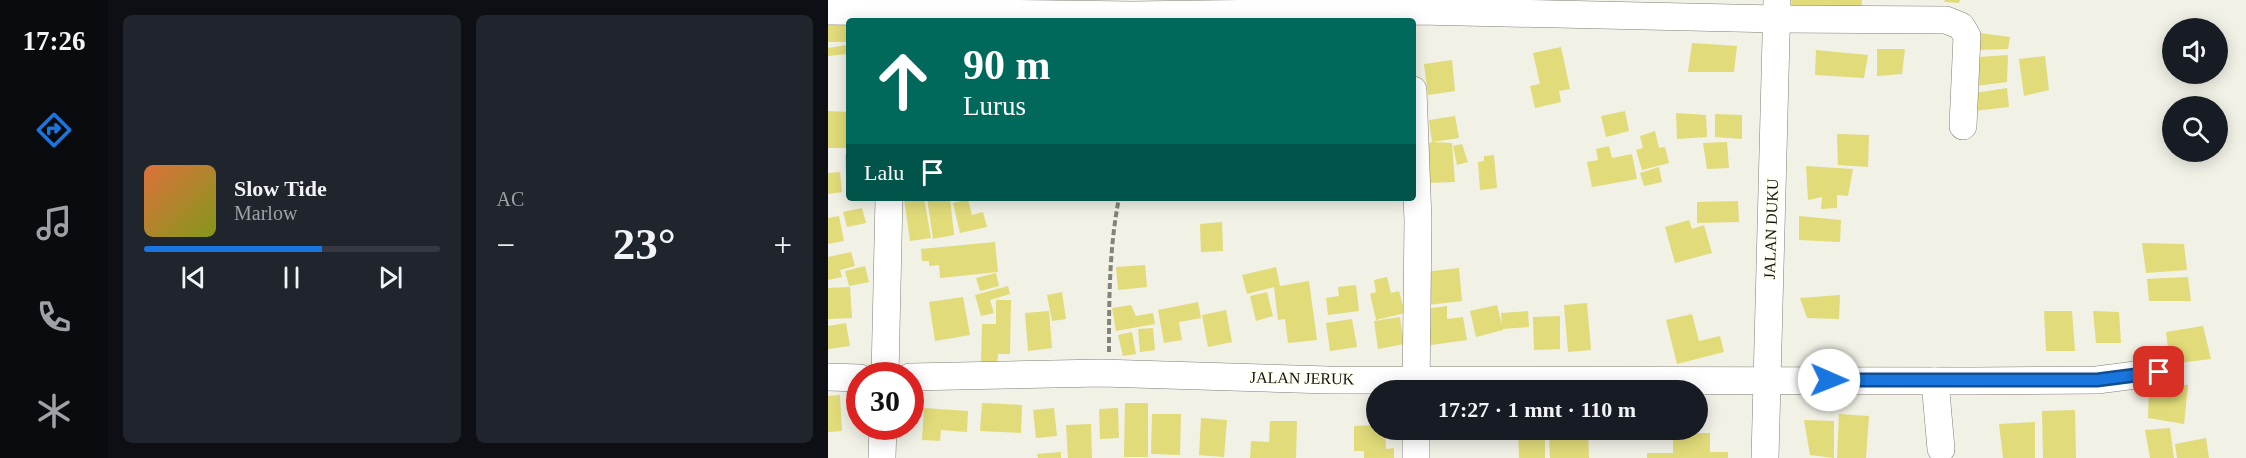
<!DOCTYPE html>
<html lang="id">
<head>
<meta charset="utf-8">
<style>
  body { margin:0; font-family:Georgia,serif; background:#20242c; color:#f1f3f6; height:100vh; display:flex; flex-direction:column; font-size:22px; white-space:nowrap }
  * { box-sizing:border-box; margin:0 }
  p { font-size:20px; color:#9ea1a6 }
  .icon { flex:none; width:33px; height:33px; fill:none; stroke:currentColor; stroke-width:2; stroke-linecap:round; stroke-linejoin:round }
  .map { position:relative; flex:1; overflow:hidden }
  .details { display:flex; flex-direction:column; gap:15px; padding:15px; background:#0d0f14; width:720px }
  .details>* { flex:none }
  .guide { position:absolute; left:18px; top:18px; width:570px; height:183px; border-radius:6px; box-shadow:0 3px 15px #0003; background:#00695c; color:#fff; overflow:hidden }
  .tools { position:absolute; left:1334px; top:18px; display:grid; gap:12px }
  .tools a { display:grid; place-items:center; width:66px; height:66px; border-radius:50%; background:#171b24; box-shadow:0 3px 15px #0003; font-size:30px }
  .speed { position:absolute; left:18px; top:362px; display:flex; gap:12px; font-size:30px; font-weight:700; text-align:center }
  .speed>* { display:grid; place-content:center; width:78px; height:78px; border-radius:50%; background:#171b24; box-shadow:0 3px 15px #0003; line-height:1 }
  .speed .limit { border:9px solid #d22; background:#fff; color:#111 }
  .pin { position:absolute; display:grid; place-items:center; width:51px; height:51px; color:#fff; margin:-26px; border-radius:12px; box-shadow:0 3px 9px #0006 }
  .me { position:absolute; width:66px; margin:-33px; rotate:91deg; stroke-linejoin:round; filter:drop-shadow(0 0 4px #0008) }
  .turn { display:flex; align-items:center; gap:21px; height:126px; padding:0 18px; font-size:27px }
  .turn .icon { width:78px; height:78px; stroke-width:2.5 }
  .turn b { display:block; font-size:42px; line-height:51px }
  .then { display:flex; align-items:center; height:57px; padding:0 18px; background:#0003; gap:12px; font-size:22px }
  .big { font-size:45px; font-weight:700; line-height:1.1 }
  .details .widget { flex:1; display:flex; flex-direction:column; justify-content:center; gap:9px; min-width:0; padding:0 21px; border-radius:9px; background:#20242c }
  .song { display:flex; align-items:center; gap:18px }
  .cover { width:72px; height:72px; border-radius:9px; background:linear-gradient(135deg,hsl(20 70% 55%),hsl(70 70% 35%)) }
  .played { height:6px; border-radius:3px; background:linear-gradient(90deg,#1976df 60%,#363941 60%) }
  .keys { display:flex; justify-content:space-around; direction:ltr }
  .heat { display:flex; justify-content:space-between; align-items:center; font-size:33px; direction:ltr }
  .details .tiles { flex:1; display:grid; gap:15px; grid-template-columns:repeat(2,1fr) }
  .trip { position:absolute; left:538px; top:380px; width:342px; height:60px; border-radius:30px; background:#171b24; box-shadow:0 3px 15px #0003; font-weight:700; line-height:60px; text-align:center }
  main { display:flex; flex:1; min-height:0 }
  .menu { display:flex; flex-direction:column; width:108px; justify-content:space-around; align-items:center; background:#090b0e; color:#9ea1a6 }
  .menu .icon { width:42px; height:42px }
  .menu .on { color:#1976df }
  .menu b { font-size:27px; color:#f1f3f6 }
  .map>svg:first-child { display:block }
</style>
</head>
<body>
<main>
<nav class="menu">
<b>17:26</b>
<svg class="icon on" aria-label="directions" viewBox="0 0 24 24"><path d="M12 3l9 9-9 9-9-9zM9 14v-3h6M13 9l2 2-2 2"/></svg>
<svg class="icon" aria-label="music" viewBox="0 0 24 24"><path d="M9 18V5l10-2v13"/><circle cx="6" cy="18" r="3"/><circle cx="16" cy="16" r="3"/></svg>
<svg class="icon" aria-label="phone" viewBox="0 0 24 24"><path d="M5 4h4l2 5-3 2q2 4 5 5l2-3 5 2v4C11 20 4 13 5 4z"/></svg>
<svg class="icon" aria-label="climate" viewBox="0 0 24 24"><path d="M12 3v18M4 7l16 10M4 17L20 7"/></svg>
</nav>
<section class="details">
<div class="tiles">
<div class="widget">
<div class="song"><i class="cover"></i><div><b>Slow Tide</b><p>Marlow</p></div></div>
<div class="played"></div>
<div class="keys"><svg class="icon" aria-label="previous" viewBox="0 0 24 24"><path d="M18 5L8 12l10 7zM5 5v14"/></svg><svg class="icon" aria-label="pause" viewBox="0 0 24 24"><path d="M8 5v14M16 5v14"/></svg><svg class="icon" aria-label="next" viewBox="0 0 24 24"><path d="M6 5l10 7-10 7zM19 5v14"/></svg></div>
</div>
<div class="widget"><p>AC</p>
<div class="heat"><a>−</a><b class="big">23°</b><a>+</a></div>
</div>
</div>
</section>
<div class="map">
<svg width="1418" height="458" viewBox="0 0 1418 458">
  <rect width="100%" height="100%" fill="#f1f1e6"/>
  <g fill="#e1db7a">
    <polygon points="963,0 1034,0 1033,11 964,9"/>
    <polygon points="1117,0 1132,0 1131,3 1116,2"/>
    <rect x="0" y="21" width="21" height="21"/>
    <polygon points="1144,32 1182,37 1180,49 1146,50"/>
    <polygon points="864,43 909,46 906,72 860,72"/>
    <polygon points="19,45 19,54 0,56 0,48"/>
    <polygon points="733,47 742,89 731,91 733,102 707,108 702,86 712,84 705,53"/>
    <polygon points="1049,49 1077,49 1074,74 1049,76"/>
    <polygon points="988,50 1040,55 1036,78 987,75"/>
    <polygon points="1180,55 1179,82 1148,86 1150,57"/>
    <polygon points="1217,56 1221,90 1196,96 1191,59"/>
    <polygon points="624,60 627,91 600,95 596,64"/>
    <polygon points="1179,88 1181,107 1146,111 1141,94"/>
    <polygon points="0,111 21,112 21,148 0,148"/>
    <polygon points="797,111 801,131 778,137 773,116"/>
    <polygon points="848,113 878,115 879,137 849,139"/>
    <polygon points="887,114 914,115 914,139 887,137"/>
    <polygon points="627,116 631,138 604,142 601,120"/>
    <polygon points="827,131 831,148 837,147 841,163 814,170 808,150 815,148 812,136"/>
    <polygon points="1009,134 1041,135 1040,167 1010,165"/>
    <polygon points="604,142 624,143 627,182 600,183 598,144"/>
    <polygon points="899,142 901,168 879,169 875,143"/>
    <polygon points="634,144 640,162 629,165 625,146"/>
    <polygon points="781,146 784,158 804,154 809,179 764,187 759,162 770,160 768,149"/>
    <polygon points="17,155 21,155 21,199 19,199"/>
    <polygon points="666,155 669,188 652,190 650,162 656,161 656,156"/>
    <polygon points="978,166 1025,169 1020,196 1009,195 1009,208 993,209 994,197 980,200"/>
    <polygon points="831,167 834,182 816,186 812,173"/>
    <polygon points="12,172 14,192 0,194 0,173"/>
    <polygon points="76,198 96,198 103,238 82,241"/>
    <polygon points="99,198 122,198 126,235 105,239"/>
    <polygon points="140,199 144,215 155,212 159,227 132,233 125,203"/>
    <polygon points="910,201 911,222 869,223 869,202"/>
    <polygon points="34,208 38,223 19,227 15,212"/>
    <polygon points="11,216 16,241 0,244 0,218"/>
    <polygon points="971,216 1013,220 1012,242 971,240"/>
    <polygon points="861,220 864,229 876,225 884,253 847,263 837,227"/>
    <polygon points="394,222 395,251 373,252 372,224"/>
    <polygon points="167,242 170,272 112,278 111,265 101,266 101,261 94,261 93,249"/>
    <polygon points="1314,243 1356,244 1359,270 1318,273"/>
    <polygon points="23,252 27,266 12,270 14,277 0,280 0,257"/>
    <polygon points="317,265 319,287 290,290 288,267"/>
    <polygon points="37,266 41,282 21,286 17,271"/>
    <polygon points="448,267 452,286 481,281 489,340 460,343 457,319 450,320 446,287 419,294 414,275"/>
    <polygon points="631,268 634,301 600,305 596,272"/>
    <polygon points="168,273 171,286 152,291 148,278"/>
    <polygon points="559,277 563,293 571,291 577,313 548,320 542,294 548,292 546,280"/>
    <polygon points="1360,277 1363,301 1321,301 1319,279"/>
    <polygon points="528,285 531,311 500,315 498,298 511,296 510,287"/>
    <polygon points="180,286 182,294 162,300 166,313 153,316 147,295"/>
    <polygon points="22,287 24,318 0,319 0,288"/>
    <polygon points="234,292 238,319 224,321 219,295"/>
    <polygon points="439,292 445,316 428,321 422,296"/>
    <polygon points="1012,295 1011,319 979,318 972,298"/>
    <polygon points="135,297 142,335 107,341 101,302"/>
    <polygon points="168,300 183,300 182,354 170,354 169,366 153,366 154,324 168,324"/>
    <polygon points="370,302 373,318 351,322 354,340 336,343 330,310"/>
    <polygon points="759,303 763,350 740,352 736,305"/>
    <polygon points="303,305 308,316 325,313 327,324 288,331 284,308"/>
    <polygon points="669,305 675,330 648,337 642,311"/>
    <polygon points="619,306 619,319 635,317 639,340 603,345 597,309"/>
    <polygon points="398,310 404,342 380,347 374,315"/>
    <polygon points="221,311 224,348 200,351 197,313"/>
    <polygon points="700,311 701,327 674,329 673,313"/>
    <polygon points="1216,311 1244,311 1247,351 1218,351"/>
    <polygon points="1265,311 1291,312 1293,343 1268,343"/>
    <polygon points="864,314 871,341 892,336 896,352 849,364 838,320"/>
    <polygon points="732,316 732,349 706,350 705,317"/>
    <polygon points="572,317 576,344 550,349 546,321"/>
    <polygon points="524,319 529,347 502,351 498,323"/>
    <polygon points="18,323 22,346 0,349 0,326"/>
    <polygon points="1375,326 1383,359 1342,364 1338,332"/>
    <polygon points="325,328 327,350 312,352 310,329"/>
    <polygon points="304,332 308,354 295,356 290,335"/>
    <polygon points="1360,385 1356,424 1320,418 1321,387"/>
    <polygon points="12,395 14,431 0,432 0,396"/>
    <polygon points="154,403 194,405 193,433 152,431"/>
    <polygon points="297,403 320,403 320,457 296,457"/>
    <polygon points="96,408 140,411 139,432 113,430 112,441 94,440"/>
    <polygon points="226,408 229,436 208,438 205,410"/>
    <polygon points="290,408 291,438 272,439 271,409"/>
    <polygon points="1247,410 1248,458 1215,458 1214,411"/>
    <polygon points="324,414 353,414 352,455 323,454"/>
    <polygon points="1011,414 1041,416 1038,458 1009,458"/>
    <polygon points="373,418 399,420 396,457 371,455"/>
    <polygon points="976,420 1006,421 1006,458 982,455"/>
    <polygon points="442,421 469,421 468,458 422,458 423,441 441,442"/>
    <polygon points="1207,422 1207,458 1175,458 1171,424"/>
    <polygon points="263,424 264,458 240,458 238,425"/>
    <polygon points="549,425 549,429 557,429 558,449 566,448 566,458 536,458 536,451 526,451 526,426"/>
    <polygon points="1342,428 1346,458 1322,458 1317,430"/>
    <polygon points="690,429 717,429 717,458 691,458"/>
    <polygon points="737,429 760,429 761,458 722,458 721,438 737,437"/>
    <polygon points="845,429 870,429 870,433 882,433 882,452 900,452 900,458 819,458 819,453 845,453"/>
    <polygon points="1378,438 1381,458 1349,458 1347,444"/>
    <polygon points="233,452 233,458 210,458 209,454"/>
  </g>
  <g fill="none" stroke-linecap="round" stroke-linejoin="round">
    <defs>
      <g id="minor">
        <polyline points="0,11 304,15 591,11 949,19 1118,20 1133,26 1139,36 1135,126"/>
        <polyline points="585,90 590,221 588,390"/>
        <polyline points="57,375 61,198"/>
        <polyline points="0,377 32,378"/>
        <polyline points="82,377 273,373 500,380 1146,381 1269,380 1331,372"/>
        <polyline points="1107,381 1113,449"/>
        <polyline points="588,429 588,458"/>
        <polyline points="54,458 55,426"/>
        <polyline points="937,458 949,0"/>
      </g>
    </defs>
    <use href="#minor" stroke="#807f75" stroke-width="28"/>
    <path stroke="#83837b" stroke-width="4" stroke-dasharray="6 3" stroke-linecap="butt" d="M281,352C281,301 281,249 291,198"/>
    <use href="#minor" stroke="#fff" stroke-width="27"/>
  </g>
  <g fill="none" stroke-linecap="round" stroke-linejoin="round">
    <defs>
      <polyline id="route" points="1001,380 1269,380 1331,372"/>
    </defs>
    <use href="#route" stroke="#104d91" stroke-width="15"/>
    <use href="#route" stroke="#1976df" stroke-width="10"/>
  </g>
  <g text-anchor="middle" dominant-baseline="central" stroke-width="4.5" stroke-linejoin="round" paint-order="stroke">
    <g font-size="16" fill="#151511" stroke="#fffff3">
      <text transform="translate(943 229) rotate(-88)">JALAN DUKU</text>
      <text transform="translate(474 378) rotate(1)">JALAN JERUK</text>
    </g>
  </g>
</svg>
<div class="tools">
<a><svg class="icon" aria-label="sound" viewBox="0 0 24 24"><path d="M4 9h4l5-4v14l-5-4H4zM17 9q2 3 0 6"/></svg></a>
<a><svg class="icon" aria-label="search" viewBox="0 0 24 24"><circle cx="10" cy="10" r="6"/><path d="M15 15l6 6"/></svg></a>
</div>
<div class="speed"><div class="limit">30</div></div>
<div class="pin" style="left:1331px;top:372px;background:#d93025"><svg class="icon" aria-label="arrive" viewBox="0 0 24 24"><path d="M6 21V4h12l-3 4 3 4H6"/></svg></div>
<svg class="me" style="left:1001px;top:380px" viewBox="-20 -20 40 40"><circle r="19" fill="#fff"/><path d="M0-13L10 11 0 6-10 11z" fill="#1976df"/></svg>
<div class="trip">17:27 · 1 mnt · 110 m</div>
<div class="guide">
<div class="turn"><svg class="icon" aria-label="ahead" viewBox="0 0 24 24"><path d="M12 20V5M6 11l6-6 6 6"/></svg><div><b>90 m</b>Lurus</div></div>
<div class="then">Lalu<svg class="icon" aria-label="arrive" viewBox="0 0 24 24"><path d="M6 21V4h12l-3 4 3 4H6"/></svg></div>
</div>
</div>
</main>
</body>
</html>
